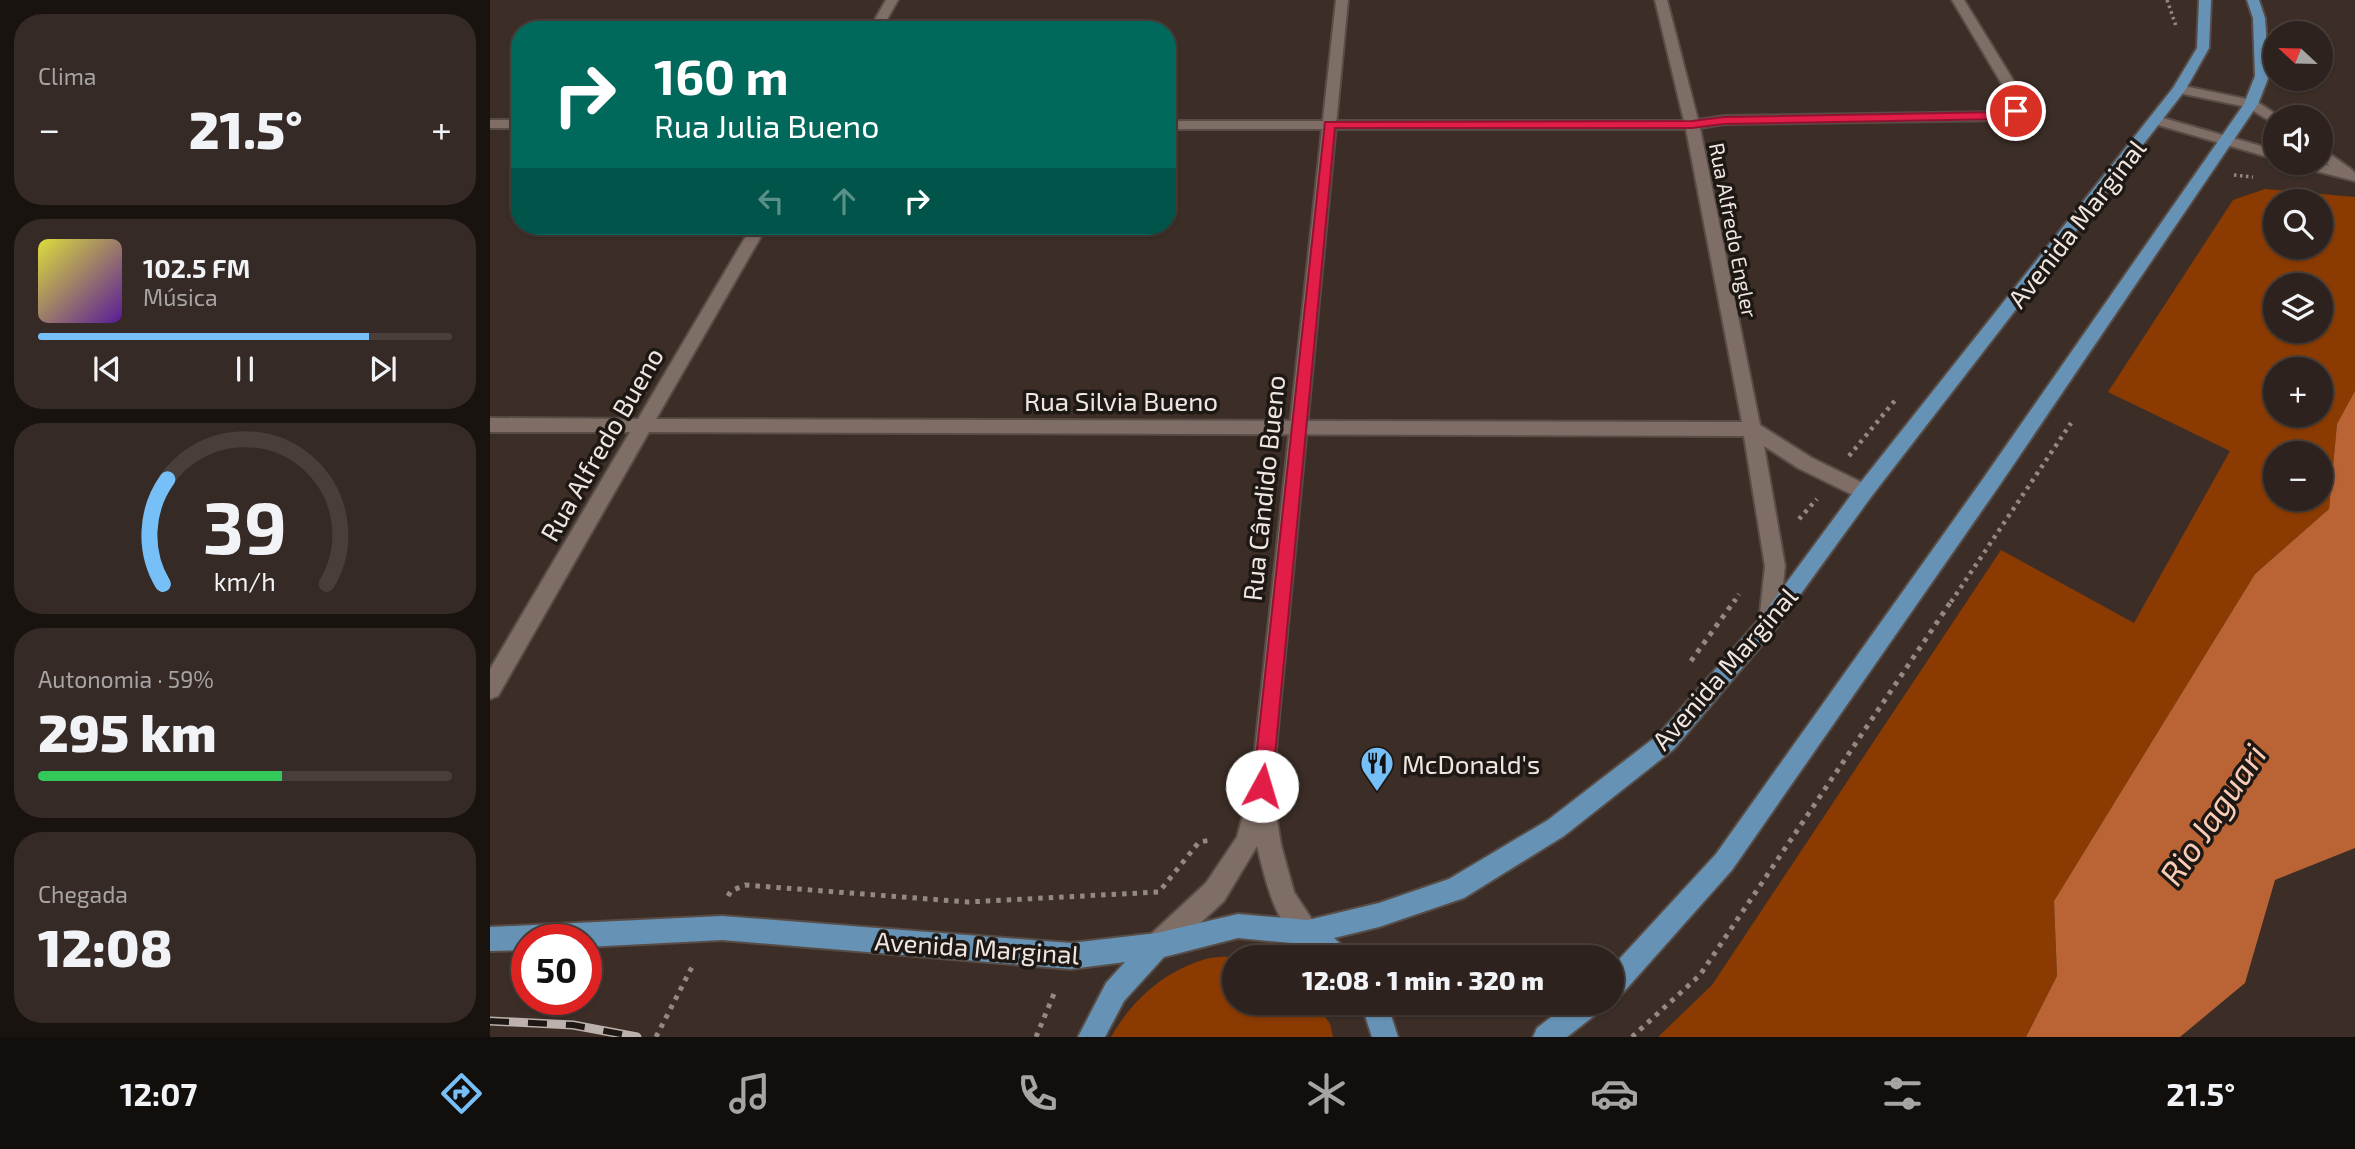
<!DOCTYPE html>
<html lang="pt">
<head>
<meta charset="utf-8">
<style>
  body { margin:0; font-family:"Exo 2",sans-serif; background:#352a26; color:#f1f3f6; height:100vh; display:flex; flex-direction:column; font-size:26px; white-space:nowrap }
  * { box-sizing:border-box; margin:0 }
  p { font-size:23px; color:#a7a4a4 }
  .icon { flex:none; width:38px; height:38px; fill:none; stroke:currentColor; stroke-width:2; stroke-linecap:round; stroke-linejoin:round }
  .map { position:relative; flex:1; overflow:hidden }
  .side { display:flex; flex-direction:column; gap:14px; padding:14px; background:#191310; width:490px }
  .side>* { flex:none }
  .banner { position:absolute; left:21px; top:21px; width:665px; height:214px; border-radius:28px; box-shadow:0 2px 5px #0004,0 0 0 2px #483f3b; background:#00695c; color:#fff; overflow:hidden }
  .needle { width:46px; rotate:292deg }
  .buttons { position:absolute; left:1773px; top:21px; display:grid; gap:14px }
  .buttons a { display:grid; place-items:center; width:70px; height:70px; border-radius:50%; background:#2d221d; box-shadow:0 2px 5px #0004,0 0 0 2px #483f3b; font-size:35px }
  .speed { position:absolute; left:21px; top:924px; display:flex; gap:14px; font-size:35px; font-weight:700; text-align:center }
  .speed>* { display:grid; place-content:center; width:91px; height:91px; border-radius:50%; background:#2d221d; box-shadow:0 2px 5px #0004,0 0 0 2px #483f3b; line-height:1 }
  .speed .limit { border:10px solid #d22; background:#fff; color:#111 }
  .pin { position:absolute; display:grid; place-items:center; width:60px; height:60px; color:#fff; margin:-30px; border:4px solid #fff; border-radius:50%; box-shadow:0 2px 7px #0007 }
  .me { position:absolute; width:77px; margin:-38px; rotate:6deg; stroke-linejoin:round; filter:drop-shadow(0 0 5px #0008) }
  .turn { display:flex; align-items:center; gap:24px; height:147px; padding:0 28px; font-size:32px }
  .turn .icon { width:91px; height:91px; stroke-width:2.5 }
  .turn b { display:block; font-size:49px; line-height:60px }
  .lanes { display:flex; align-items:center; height:66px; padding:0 28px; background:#0003; justify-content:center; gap:35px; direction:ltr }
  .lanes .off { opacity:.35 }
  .big { font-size:52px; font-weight:800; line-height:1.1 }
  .side .widget { flex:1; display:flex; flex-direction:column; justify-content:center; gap:10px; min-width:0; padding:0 24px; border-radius:28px; background:#352a26 }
  .side .dial { align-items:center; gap:0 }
  .dial svg { height:182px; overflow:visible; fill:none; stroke:#483f3b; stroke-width:7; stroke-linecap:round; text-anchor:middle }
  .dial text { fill:#f1f3f6; stroke:none }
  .song { display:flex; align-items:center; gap:21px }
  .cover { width:84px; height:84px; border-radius:10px; background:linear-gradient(135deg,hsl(60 70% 55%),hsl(270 70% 35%)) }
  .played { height:7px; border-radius:4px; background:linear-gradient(90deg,#77bff7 80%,#483f3b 80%) }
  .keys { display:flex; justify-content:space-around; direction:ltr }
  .heat { display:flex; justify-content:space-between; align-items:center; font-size:38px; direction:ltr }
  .charge { height:10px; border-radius:5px; background:linear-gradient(90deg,#34c759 59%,#483f3b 0) }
  .trip { position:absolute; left:732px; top:945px; width:402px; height:70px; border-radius:35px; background:#2d221d; box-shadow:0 2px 5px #0004,0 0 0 2px #483f3b; font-weight:800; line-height:70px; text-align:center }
  .tab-bar { display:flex; height:112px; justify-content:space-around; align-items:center; background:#120e0c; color:#a7a4a4 }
  .tab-bar .icon { width:49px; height:49px }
  .tab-bar .active { color:#77bff7 }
  .tab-bar b { font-size:32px; color:#f1f3f6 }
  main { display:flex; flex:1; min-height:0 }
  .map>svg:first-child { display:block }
</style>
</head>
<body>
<main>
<section class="side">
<div class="widget"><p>Clima</p>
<div class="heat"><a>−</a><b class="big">21.5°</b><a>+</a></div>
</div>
<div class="widget">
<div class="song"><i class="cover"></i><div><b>102.5 FM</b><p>Música</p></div></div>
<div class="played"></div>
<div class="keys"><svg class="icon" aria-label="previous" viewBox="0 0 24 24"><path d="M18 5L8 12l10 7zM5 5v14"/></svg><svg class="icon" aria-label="pause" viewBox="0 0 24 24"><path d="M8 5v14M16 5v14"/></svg><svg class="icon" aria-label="next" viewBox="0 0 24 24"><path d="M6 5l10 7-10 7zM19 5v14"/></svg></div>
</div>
<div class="widget dial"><svg viewBox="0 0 100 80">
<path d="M14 69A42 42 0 1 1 86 69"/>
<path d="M14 69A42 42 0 0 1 16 23" stroke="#77bff7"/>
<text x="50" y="56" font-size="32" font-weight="700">39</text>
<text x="50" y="72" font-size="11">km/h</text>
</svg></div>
<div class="widget"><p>Autonomia · 59%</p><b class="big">295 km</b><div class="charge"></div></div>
<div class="widget"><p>Chegada</p><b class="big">12:08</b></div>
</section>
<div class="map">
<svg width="1865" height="1037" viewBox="0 0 1865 1037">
  <rect width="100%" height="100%" fill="#3c2e27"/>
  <g fill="#8b3b01" fill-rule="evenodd">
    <path d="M1775,189L1865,197V391L1847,424L1839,509L1765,574L1564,901L1567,976L1536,1037H1168L1222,985L1511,550L1644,623L1740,451L1618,392L1743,200ZM1785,201H1830V247H1785ZM1785,285H1830V331H1785ZM1785,369H1830V415H1785ZM1785,453H1830V499H1785Z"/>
    <path d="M744,957V1003H826L840,1024L843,1037H621C642,1000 674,971 716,959C727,956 742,957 754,957H756Z"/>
  </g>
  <polygon fill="#ba6436" points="1865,391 1865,848 1785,880 1755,983 1690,1037 1536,1037 1567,976 1564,901 1765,574 1839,509 1847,424"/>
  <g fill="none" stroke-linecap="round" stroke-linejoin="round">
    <defs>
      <g id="minor">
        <polygon points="396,0 408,0 391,30 379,30"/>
        <polygon points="1165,0 1177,0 1208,120 1234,116 1512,112 1520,109 1522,101 1462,0 1474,0 1536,101 1531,114 1514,120 1234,124 1210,128 1270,425 1322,458 1381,487 1383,492 1381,497 1374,499 1367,497 1308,468 1274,446 1295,566 1289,622 1286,628 1279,631 1272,628 1269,622 1275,566 1254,436 159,432 8,696 0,699 0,669 140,432 0,432 0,418 148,419 262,226 277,226 166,419 1252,422 1196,129 677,129 677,121 1194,121"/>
        <polygon points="1689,85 1766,101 1790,117 1785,117 1785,124 1757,107 1684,92 1682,89"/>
        <polygon points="1666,116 1785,150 1785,159 1661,123 1659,120"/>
        <rect x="0" y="120" width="30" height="8"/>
        <polygon points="1830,147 1861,169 1865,173 1865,181 1806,166 1804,163 1827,163 1840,166 1830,159"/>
      </g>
      <path id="secondary" d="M846,0H858L782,790L791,845L804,892L830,932L827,941L818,944C785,931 775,877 767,846L734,901L677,954L668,958L659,954L655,945L659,936L716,883L747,837L761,786Z"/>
      <g id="primary">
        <polygon points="1709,0 1721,0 1719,48 1696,89 1381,497 1286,628 1184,749 1074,836 974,898 889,927 844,938 855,948 858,957 827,957 813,944 748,938 674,957 634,1001 615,1037 588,1037 616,983 635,962 581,969 232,940 96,947 96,940 37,940 37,950 0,951 0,927 232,916 581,943 667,933 748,914 818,920 889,903 959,879 1058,820 1168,735 1272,616 1367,487 1683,88 1707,48"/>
        <polygon points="1757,0 1769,0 1775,18 1779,76 1768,104 1509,486 1242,870 1131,995 1122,999 1122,967 1226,854 1495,476 1754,104 1765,76 1763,18"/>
        <polygon points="871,1003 897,1003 908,1037 882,1037"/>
        <polygon points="1079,1003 1113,1003 1109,1012 1077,1037 1043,1037 1047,1028"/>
      </g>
    </defs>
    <use href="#minor" stroke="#584c46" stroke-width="4"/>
    <use href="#secondary" stroke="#584c46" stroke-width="4"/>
    <use href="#primary" stroke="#584c46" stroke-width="4"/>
    <g stroke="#938882" stroke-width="3.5" stroke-dasharray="2.5 3.5" stroke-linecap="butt">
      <polyline points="1677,0 1686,26"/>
      <polyline points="1744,175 1763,177"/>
    </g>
    <g stroke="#938882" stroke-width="4.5" stroke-dasharray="3.5 5" stroke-linecap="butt">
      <polyline points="1359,456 1407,398"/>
      <polyline points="1309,519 1327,499"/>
      <polyline points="1244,602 1249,594"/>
      <polyline points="1461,602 1581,423"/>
    </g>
    <g stroke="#938882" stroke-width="5" stroke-dasharray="4.5 6" stroke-linecap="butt">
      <polyline points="1201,661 1245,600"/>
      <polyline points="238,896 241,891 255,885 478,902 669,892 709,842 721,840"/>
      <polyline points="166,1037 204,963"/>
      <polyline points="546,1037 566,989"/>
      <polyline points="1142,1037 1210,975 1462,600"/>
    </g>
    <use href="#minor" fill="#7f6e66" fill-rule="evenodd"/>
    <use href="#secondary" fill="#7f6e66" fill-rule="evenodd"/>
    <use href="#primary" fill="#6693b5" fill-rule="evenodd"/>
    <defs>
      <polyline id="rail" points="0,1021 83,1025 147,1037"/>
    </defs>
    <use href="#rail" stroke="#bcb1ac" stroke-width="9"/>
    <use href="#rail" stroke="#1e1814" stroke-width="6" stroke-dasharray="19" stroke-linecap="butt"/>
  </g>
  <polygon fill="#e11d48" stroke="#92132f" stroke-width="2" points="1526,107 1532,111 1530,113 1514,119 1234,124 1202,128 845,128 782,786 779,792 772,795 766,792 763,786 835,122 1202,121 1234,117 1512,112"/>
  <defs>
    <symbol id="restaurant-pin" viewBox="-11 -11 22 30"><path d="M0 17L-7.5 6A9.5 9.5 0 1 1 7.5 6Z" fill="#77bff7" stroke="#1e1814"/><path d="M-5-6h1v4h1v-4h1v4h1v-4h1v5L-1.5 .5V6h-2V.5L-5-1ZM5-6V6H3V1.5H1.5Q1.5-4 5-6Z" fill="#111"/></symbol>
  </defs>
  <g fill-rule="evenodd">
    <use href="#restaurant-pin" x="868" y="744" width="38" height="52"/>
  </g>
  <g text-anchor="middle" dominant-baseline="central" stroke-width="7" stroke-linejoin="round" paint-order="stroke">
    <g font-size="21" fill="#efe6e1" stroke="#1e1814">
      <text transform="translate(1244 230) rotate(79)">Rua Alfredo Engler</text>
    </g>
    <g font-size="26" fill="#efe6e1" stroke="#1e1814">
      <text transform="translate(1586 223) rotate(-52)">Avenida Marginal</text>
      <text x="631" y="400">Rua Silvia Bueno</text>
      <text transform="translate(111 444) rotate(-60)">Rua Alfredo Bueno</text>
      <text transform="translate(773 488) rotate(-84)">Rua Cândido Bueno</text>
      <text transform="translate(1234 668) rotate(-49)">Avenida Marginal</text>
      <text transform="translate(487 947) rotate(4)">Avenida Marginal</text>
    </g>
    <g font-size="26" fill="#efe6e1" stroke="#1e1814" text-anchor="start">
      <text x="912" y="763">McDonald's</text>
    </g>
    <g font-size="33" font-style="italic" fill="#fccdb6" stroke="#1e1814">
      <text transform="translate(1722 814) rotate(-56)">Rio Jaguari</text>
    </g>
  </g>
</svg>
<div class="buttons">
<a><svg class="needle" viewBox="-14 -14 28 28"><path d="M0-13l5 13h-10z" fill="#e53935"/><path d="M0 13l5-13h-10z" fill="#a7a4a4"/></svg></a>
<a><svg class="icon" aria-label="sound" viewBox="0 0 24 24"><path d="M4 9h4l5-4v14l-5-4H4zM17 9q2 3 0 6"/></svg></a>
<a><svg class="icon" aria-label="search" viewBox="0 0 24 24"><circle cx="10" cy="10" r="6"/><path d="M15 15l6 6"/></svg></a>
<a><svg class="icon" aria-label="layers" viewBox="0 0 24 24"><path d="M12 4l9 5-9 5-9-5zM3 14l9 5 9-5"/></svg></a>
<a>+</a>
<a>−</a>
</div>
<div class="speed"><div class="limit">50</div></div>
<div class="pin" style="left:1526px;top:111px;background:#d93025"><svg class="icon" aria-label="arrive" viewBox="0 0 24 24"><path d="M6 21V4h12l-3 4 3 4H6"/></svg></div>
<svg class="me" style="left:772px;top:786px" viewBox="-20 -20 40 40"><circle r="19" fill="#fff"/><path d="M0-13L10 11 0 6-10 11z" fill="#e11d48"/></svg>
<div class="trip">12:08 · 1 min · 320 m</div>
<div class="banner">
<div class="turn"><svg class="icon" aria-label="right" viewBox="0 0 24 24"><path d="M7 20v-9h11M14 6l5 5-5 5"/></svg><div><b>160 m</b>Rua Julia Bueno</div></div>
<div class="lanes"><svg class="icon off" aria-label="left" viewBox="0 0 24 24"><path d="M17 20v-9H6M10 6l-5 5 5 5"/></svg><svg class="icon off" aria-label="ahead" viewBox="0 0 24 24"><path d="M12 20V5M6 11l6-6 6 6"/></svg><svg class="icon" aria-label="right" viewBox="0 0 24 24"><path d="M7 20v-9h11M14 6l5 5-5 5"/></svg></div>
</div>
</div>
</main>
<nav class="tab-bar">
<b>12:07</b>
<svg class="icon active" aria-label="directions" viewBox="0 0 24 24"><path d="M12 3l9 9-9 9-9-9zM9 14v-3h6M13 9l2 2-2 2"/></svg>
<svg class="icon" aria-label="music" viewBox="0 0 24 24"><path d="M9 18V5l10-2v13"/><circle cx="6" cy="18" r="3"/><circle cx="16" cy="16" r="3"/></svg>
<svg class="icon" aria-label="phone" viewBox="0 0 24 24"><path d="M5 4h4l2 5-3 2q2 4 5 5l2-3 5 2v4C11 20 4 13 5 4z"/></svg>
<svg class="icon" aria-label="climate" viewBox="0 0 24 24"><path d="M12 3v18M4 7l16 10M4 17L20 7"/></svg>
<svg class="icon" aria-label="car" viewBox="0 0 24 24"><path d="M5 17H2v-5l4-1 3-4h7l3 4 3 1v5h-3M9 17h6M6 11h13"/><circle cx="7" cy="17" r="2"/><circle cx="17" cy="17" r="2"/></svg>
<svg class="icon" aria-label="filters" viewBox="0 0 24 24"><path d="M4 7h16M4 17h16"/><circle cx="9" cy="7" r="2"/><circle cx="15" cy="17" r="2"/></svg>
<b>21.5°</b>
</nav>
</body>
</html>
